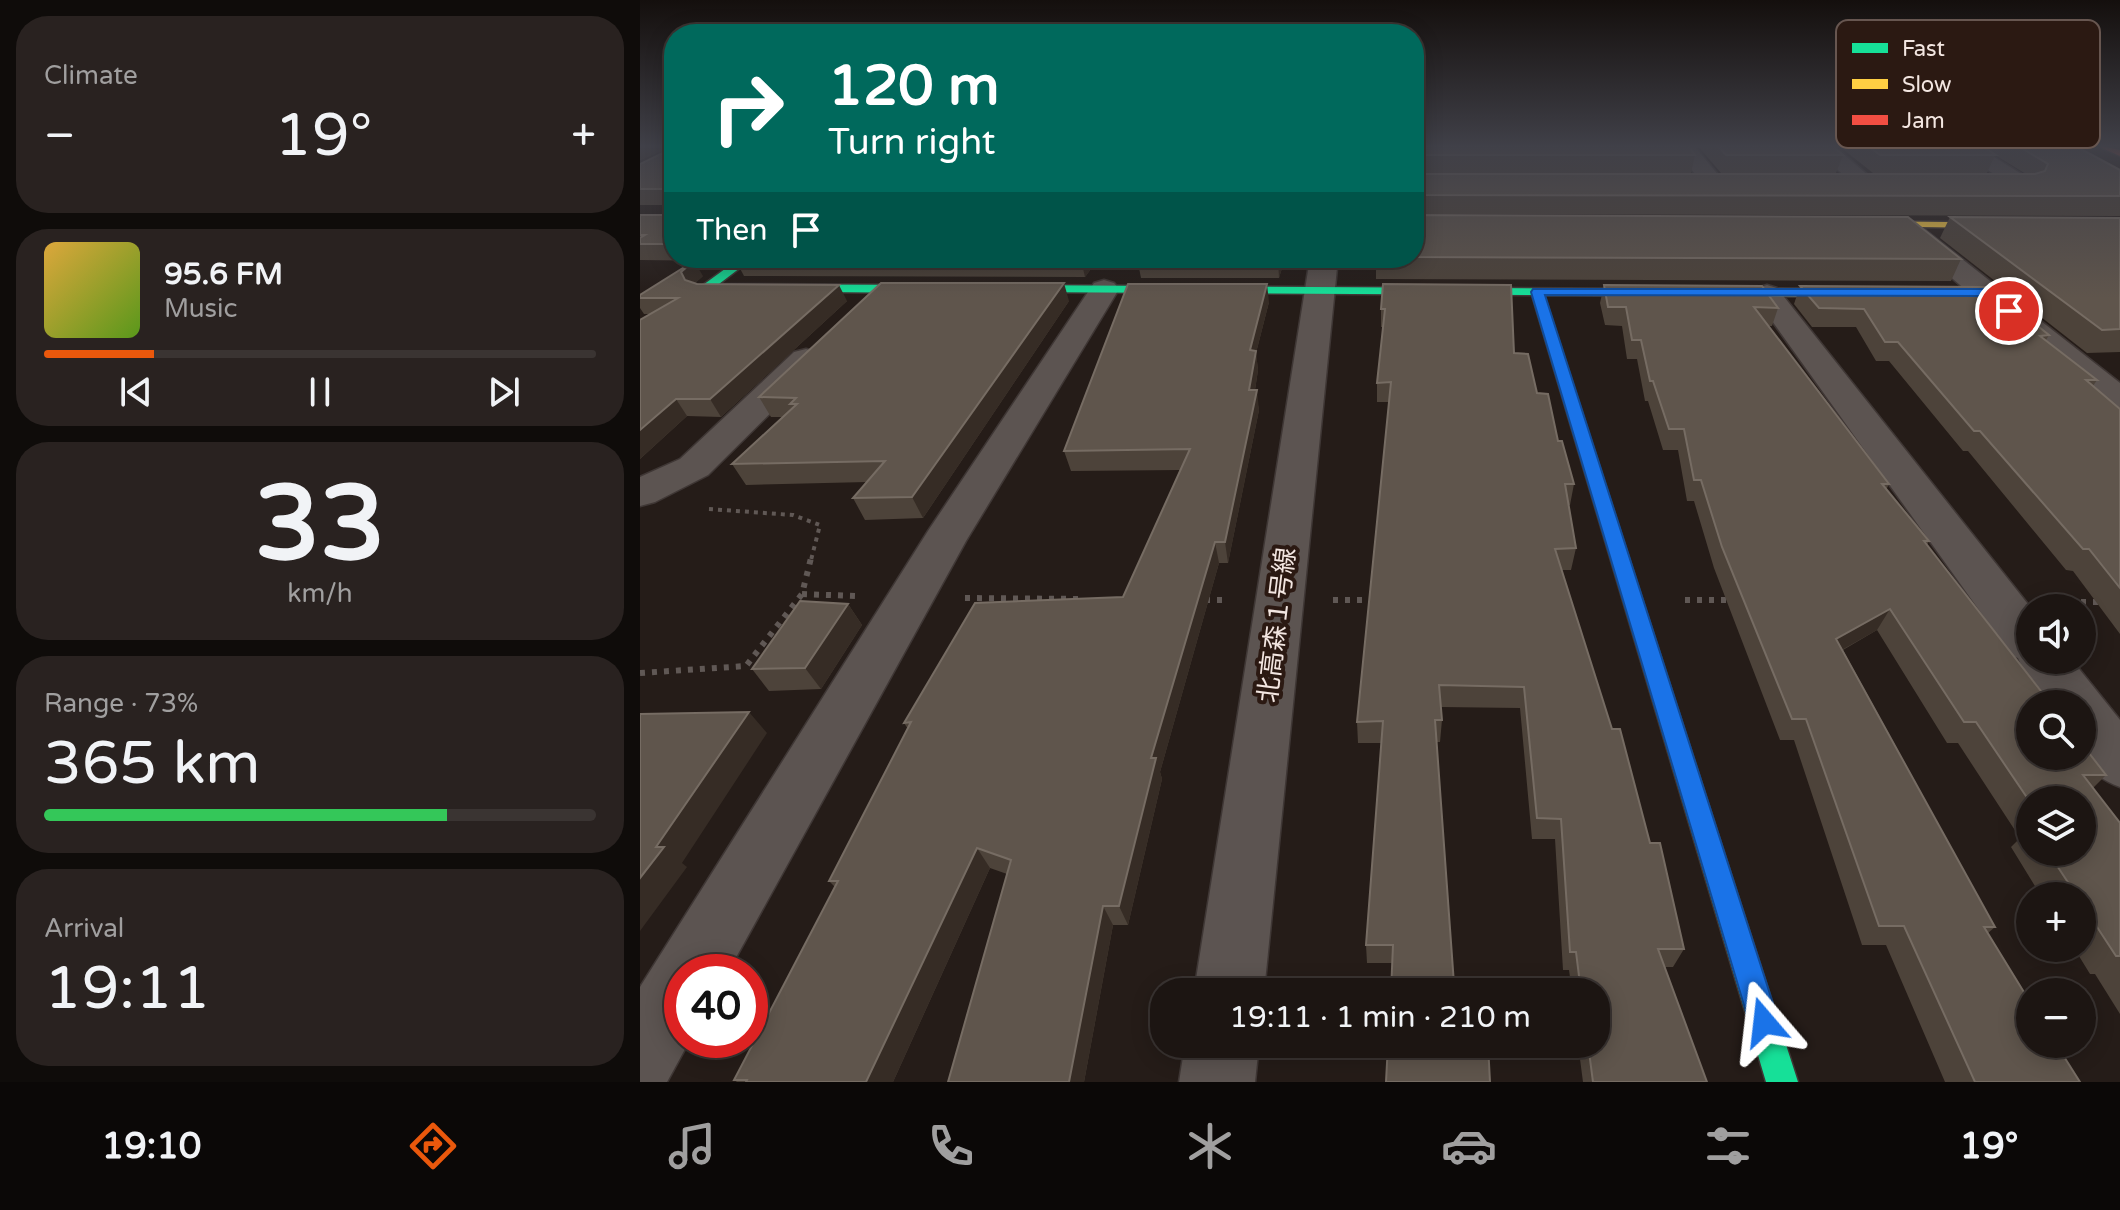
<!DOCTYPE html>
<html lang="en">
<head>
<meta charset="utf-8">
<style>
  body { margin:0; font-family:"Varela Round","Noto Sans JP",sans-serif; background:#292220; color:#f1f3f6; height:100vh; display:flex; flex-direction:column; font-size:30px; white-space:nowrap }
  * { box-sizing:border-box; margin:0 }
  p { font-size:26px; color:#a09f9f }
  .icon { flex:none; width:44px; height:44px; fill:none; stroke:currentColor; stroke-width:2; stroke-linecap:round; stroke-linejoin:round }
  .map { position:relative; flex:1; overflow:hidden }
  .sheet { display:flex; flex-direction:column; gap:16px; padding:16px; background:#0f0c0a; width:640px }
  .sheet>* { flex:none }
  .banner { position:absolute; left:24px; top:24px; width:760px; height:244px; border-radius:32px; box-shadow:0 4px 20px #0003,0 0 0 2px #3a3432; background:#00695c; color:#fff; overflow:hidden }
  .buttons { position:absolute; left:1376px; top:594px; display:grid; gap:16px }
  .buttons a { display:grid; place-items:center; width:80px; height:80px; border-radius:50%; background:#1c1512; box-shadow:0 4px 20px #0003,0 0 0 2px #3a3432; font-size:40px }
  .speed { position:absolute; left:24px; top:954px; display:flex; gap:16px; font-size:40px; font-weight:700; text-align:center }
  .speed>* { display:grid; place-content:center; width:104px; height:104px; border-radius:50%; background:#1c1512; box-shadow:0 4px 20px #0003,0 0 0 2px #3a3432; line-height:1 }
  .speed .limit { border:12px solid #d22; background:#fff; color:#111 }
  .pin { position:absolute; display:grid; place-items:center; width:68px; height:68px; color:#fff; margin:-34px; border:4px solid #fff; border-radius:50%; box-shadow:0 2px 8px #0007 }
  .me { position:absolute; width:88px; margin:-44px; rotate:343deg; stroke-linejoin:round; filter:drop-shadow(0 0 6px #0008) }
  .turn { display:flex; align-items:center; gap:28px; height:168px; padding:0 32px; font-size:36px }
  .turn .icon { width:104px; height:104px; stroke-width:2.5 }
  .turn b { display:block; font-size:56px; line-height:68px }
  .then { display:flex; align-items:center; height:76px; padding:0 32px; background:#0003; gap:16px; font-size:30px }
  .big { font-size:60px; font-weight:600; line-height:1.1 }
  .sheet .card { flex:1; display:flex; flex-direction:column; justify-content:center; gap:12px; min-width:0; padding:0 28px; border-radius:32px; background:#292220 }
  .sheet .dial { align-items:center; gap:0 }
  .dial b { font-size:104px; line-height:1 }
  .song { display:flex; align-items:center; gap:24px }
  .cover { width:96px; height:96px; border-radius:12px; background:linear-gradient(135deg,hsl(40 70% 55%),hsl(90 70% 35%)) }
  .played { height:8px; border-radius:4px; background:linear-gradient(90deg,#ea580c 20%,#3a3432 20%) }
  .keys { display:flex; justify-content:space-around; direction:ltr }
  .heat { display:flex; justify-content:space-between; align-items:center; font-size:44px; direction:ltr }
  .charge { height:12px; border-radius:6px; background:linear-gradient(90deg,#34c759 73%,#3a3432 0) }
  .trip { position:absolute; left:510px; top:978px; width:460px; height:80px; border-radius:32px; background:#1c1512; box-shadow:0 4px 20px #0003,0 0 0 2px #3a3432; font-weight:600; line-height:80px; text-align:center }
  .menu { display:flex; height:128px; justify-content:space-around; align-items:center; background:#0b0807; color:#a09f9f }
  .menu .icon { width:56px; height:56px }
  .menu .selected { color:#ea580c }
  .menu b { font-size:36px; color:#f1f3f6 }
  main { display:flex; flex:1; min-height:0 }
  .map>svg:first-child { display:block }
</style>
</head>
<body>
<main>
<section class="sheet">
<div class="card"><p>Climate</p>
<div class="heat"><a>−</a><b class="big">19°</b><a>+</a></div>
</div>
<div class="card">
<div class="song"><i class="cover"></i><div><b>95.6 FM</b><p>Music</p></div></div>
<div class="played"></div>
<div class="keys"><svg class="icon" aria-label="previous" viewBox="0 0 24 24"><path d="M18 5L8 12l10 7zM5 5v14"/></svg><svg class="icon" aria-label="pause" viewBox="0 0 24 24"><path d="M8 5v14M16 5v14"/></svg><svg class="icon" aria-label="next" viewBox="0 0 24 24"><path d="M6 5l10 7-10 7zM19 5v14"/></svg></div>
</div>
<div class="card dial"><b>33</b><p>km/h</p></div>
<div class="card"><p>Range · 73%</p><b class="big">365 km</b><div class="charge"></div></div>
<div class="card"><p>Arrival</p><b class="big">19:11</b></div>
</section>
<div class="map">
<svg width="1480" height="1082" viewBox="0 0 1480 1082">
  <rect width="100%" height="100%" fill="#251c18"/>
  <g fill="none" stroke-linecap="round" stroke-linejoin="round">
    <defs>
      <g id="street">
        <polygon points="1033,146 1054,146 1085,183 1082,188 1066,188"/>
        <polygon points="1171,146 1194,146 1237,183 1234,188 1218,188"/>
        <polygon points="1311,146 1336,146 1396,183 1393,188 1336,188 1333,183 1336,178 1357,176"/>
        <polygon points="1271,223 1280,226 1480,383 1480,412 1467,409 1262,236 1258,231 1262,226"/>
        <polygon points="670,258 698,258 624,992 554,992"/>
        <polygon points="464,280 474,283 479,289 326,541 88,972 42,972 42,1040 50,1040 27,1082 0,1082 0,987 288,531 454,283"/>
        <path d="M1127,285L1137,288L1391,608L1390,660H1432L1480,720V787C1436,771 1442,744 1442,704H1406L1385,674L1378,658L1372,656L1117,300L1112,294L1117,288Z"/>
        <polygon points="166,349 178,352 183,359 178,366 68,475 15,502 0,506 0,477 40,459 154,352"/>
        <polygon points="545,1044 619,1044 615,1082 539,1082"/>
      </g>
      <g id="fast">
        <polygon points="100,258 113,258 79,284 293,285 299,289 293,293 63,291 63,285"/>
        <polygon points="366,285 1014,289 1014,295 1010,296 904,295 1158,1082 1126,1082 892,295 362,292 360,289"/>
      </g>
      <g id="slow">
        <polygon points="1218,221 1480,224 1480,230 1214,226 1214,222"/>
        <polygon points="1010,288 1217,289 1223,293 1217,297 1006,295 1006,289"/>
      </g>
      <polygon id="jam" points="1461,146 1480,150 1480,156 1462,148"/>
    </defs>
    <use href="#street" stroke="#3f3735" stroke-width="3"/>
    <use href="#fast" stroke="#3f3735" stroke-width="3"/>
    <use href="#slow" stroke="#3f3735" stroke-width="3"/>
    <use href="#jam" stroke="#3f3735" stroke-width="3"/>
    <polyline stroke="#605855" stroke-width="4" stroke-dasharray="4 5" stroke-linecap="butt" points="69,509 153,515 180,525 171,560"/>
    <g stroke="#605855" stroke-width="6" stroke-dasharray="5 7" stroke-linecap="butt">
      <polyline points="162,594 215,596"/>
      <polyline points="325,598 443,599"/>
      <polyline points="565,600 587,600"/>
      <polyline points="693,600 735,600"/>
      <polyline points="1045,600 1091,600"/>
      <polyline points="1417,602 1463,602"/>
      <polyline points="0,673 106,666 162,594 171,558"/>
    </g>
    <use href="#street" fill="#5c5451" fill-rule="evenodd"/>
    <use href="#fast" fill="#16e098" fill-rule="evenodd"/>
    <use href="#slow" fill="#ffcf43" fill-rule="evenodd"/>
    <use href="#jam" fill="#f24e42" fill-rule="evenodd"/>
  </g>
  <g fill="#4d433a" fill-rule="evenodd">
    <polygon points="0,146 34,146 34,258 85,258 81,261 0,260 0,215 27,215 27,205 0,205 0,164 27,151 28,148 0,160"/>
    <polygon points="774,146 1055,155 1051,173 774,173"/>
    <polygon points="1058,146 1192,146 1203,155 1196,173 1081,173"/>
    <polygon points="1199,146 1435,146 1480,170 1480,216 774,214 774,174 1386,174 1355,155 1347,173 1233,173"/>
    <polygon points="774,215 1321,259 1311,281 736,279 736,258 774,258"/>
    <polygon points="1310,217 1480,218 1480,352 1447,353 1300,238"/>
    <polygon points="96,258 459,258 445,277 104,276 95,259"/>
    <polygon points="497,258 645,258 639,278 501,278"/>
    <polygon points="63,276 55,283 207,301 81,417 47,416 0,459 10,314 4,314 0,308 0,295"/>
    <polygon points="743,284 874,353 897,393 918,441 934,484 930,505 928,505 936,548 931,570 922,570 972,729 1010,843 1044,949 1033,967 1025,967 1067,1082 943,1082 938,1044 956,1044 956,992 932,992 929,970 923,970 915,839 892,839 880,708 801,707 802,720 800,742 797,742 751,992 753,963 727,963 726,945 741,743 718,743 717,722 749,402 737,402 737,383 743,327 741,327 741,309"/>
    <path d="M964,285L1138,308L1132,326H1129L1249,484L1246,490L1289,541L1287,545L1466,775L1453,788L1480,823V1014L1455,974H1450L1434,948H1442V896H1401L1371,847L1380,838L1318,743H1307L1237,630L1203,650L1355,927L1348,933L1440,1082H1305L1246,945H1222L1154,740H1140L1074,568L1054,501H1047L1038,450H1023L1008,401H1005L997,359H987L982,326L965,325L960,303ZM1390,800L1442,852H1390Z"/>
    <polygon points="1160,286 1409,335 1406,340 1457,380 1453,386 1480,409 1480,634 1433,571 1426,570 1328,451 1323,451 1249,361 1236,361 1216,327 1172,327 1154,304"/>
    <polygon points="429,301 283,518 225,520 213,498 227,482 106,485 92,464 142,417 131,417 119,397"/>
    <polygon points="629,302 616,353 618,370 615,390 619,410 588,563 579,563 520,772 522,779 488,925 473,925 444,1082 308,1082 367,874 350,868 253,1082 97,1082 94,1080 195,887 189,881 268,729 264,723 483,597 540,470 431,471 424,451"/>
    <polygon points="208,604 222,625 181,689 129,691 112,669"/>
  </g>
  <g fill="#362c25">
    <polygon points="0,146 33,146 0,160"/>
    <polygon points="443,258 459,258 445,277 441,260"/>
    <polygon points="638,258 645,258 639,278"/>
    <polygon points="54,261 63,276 50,288 41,272"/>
    <polygon points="424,283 429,301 283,518 272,497"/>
    <polygon points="627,284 629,302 616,353 618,370 612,410 609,390 610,350"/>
    <polygon points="199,285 207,301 81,417 70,399"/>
    <polygon points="617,390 619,410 588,563 585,542"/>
    <polygon points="36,399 47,416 0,459 0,430"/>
    <polygon points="575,542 579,563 520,772 522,779 488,925 479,906 511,758"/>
    <polygon points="208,604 222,625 181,689 165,668"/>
    <polygon points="1250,609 1237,630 1184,660 1196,639"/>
    <polygon points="109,712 127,733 42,863 47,867 0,931 0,878 16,847"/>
    <polygon points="337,848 350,868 253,1082 226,1082"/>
    <polygon points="463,906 473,925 444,1082 429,1082"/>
  </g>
  <g fill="#5f554c" stroke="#766c63" stroke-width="2">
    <polygon points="28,146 34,146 34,189 0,189 0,164 27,151"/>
    <polygon points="774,146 1048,146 1055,155 774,155"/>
    <polygon points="1078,146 1192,146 1203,155 1086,155"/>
    <polygon points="1228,146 1342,146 1356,155 1240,155"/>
    <polygon points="1378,146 1435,146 1454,156 1480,170 1480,196 774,195 774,174 1395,174 1405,171 1408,164"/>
    <polygon points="34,193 34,244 0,244 0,238 5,235 0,235 0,215 27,215 27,196"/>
    <polygon points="774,215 1268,217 1321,259 774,257"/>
    <polygon points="1310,217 1480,218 1480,329 1462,330"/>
    <polygon points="96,258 443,258 441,260 95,259"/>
    <polygon points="54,261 41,272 45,280 57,284 199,285 70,399 36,399 0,430 0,320 38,298 0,298 0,295"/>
    <polygon points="241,283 424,283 272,497 213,498 245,461 92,464 157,404 150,404 156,398 119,397"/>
    <polygon points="488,284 627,284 610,350 616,351 609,390 617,390 585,542 575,542 511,758 516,758 479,906 463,906 429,1082 308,1082 371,860 337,848 226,1082 106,1082 107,1080 94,1080 198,881 189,881 271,722 264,723 335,603 483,597 550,449 424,451"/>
    <polygon points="743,284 871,285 874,353 888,354 897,393 908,394 918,441 922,441 934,484 925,484 936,548 915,549 972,729 980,729 1010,843 1020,843 1044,949 1018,949 1067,1082 953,1082 948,1044 956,1044 956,992 941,992 936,952 930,952 921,819 897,818 884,687 799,685 802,720 795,720 814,984 845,988 845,992 751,992 753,945 726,945 743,721 717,722 751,382 737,383 745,309 741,309"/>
    <polygon points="964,285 1122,286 1138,308 1114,307 1249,484 1242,484 1289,541 1284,541 1411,704 1390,704 1390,756 1442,756 1442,744 1466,775 1443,775 1480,823 1480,956 1476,956 1442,904 1442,896 1437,896 1408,852 1442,852 1442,800 1390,800 1390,802 1336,722 1324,722 1250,609 1196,639 1355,927 1344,927 1390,1002 1390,1044 1416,1044 1440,1082 1335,1082 1264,926 1239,926 1166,719 1152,719 1082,547 1061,480 1054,480 1044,429 1029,429 1013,381 1010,381 1001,340 992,340 986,307 968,307"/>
    <polygon points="1160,286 1349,287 1409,335 1400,336 1457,380 1446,380 1480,409 1480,588 1449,549 1443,549 1340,431 1334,431 1258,342 1245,342 1224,309 1179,308"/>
    <polygon points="160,601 208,604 165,668 112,669"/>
    <polygon points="109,712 16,847 24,847 0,878 0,714"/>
    <polygon points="748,1044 848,1044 850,1082 746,1082"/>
  </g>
  <linearGradient id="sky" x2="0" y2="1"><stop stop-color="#140f0d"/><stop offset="0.49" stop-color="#404048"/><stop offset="1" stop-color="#404048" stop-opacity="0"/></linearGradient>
  <rect width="1480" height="298" fill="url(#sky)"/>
  <polygon fill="#1a73e8" stroke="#114b97" stroke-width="2" points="893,289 1347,289 1376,311 1365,313 1344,296 905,295 1139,1022 1134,1032 1124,1037 1113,1032 1109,1022 891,292"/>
  <g text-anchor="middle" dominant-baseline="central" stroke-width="8" stroke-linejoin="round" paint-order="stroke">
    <g font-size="26" fill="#f3e6e1" stroke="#2b1912">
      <text transform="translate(637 625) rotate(-83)">北高森１号線</text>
    </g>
  </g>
  <rect x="1196" y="20" width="264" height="128" rx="12" fill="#2b1912" stroke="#675650" stroke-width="2"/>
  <rect x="1212" y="43" width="36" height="10" fill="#16e098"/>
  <rect x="1212" y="79" width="36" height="10" fill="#ffcf43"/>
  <rect x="1212" y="115" width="36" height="10" fill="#f24e42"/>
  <g font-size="22" fill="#f3e6e1">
    <text x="1262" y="56">Fast</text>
    <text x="1262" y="92">Slow</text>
    <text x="1262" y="128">Jam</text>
  </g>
</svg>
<div class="buttons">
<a><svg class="icon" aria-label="sound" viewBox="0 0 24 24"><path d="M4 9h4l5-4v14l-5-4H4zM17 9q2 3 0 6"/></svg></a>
<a><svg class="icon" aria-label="search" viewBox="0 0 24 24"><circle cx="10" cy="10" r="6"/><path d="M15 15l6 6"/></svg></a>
<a><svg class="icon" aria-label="layers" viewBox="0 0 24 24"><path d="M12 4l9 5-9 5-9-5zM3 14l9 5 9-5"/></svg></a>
<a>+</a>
<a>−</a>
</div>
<div class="speed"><div class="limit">40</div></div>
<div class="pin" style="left:1369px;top:311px;background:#d93025"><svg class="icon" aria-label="arrive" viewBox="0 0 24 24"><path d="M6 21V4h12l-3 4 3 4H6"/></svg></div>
<svg class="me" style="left:1124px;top:1022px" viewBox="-20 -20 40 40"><path d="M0-17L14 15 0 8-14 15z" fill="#1a73e8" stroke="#fff" stroke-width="4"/></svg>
<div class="trip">19:11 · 1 min · 210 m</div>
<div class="banner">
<div class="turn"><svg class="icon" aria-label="right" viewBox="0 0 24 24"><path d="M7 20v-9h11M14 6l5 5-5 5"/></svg><div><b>120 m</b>Turn right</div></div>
<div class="then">Then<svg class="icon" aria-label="arrive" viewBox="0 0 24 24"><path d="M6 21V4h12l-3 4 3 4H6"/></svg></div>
</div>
</div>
</main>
<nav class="menu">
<b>19:10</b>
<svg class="icon selected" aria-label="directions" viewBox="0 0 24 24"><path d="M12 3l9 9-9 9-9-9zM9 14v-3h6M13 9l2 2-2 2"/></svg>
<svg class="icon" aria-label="music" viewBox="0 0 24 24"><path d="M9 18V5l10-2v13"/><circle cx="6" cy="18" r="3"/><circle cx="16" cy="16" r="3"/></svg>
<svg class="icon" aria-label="phone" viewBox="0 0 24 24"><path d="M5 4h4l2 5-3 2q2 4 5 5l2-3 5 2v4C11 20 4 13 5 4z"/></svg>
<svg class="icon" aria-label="climate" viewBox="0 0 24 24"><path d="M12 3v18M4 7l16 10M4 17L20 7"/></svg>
<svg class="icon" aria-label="car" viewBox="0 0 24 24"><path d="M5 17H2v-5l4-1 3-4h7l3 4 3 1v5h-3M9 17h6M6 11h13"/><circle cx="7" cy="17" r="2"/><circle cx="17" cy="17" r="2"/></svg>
<svg class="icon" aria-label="filters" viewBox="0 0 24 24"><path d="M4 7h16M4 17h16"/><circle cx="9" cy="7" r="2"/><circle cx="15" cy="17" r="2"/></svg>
<b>19°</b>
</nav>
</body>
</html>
